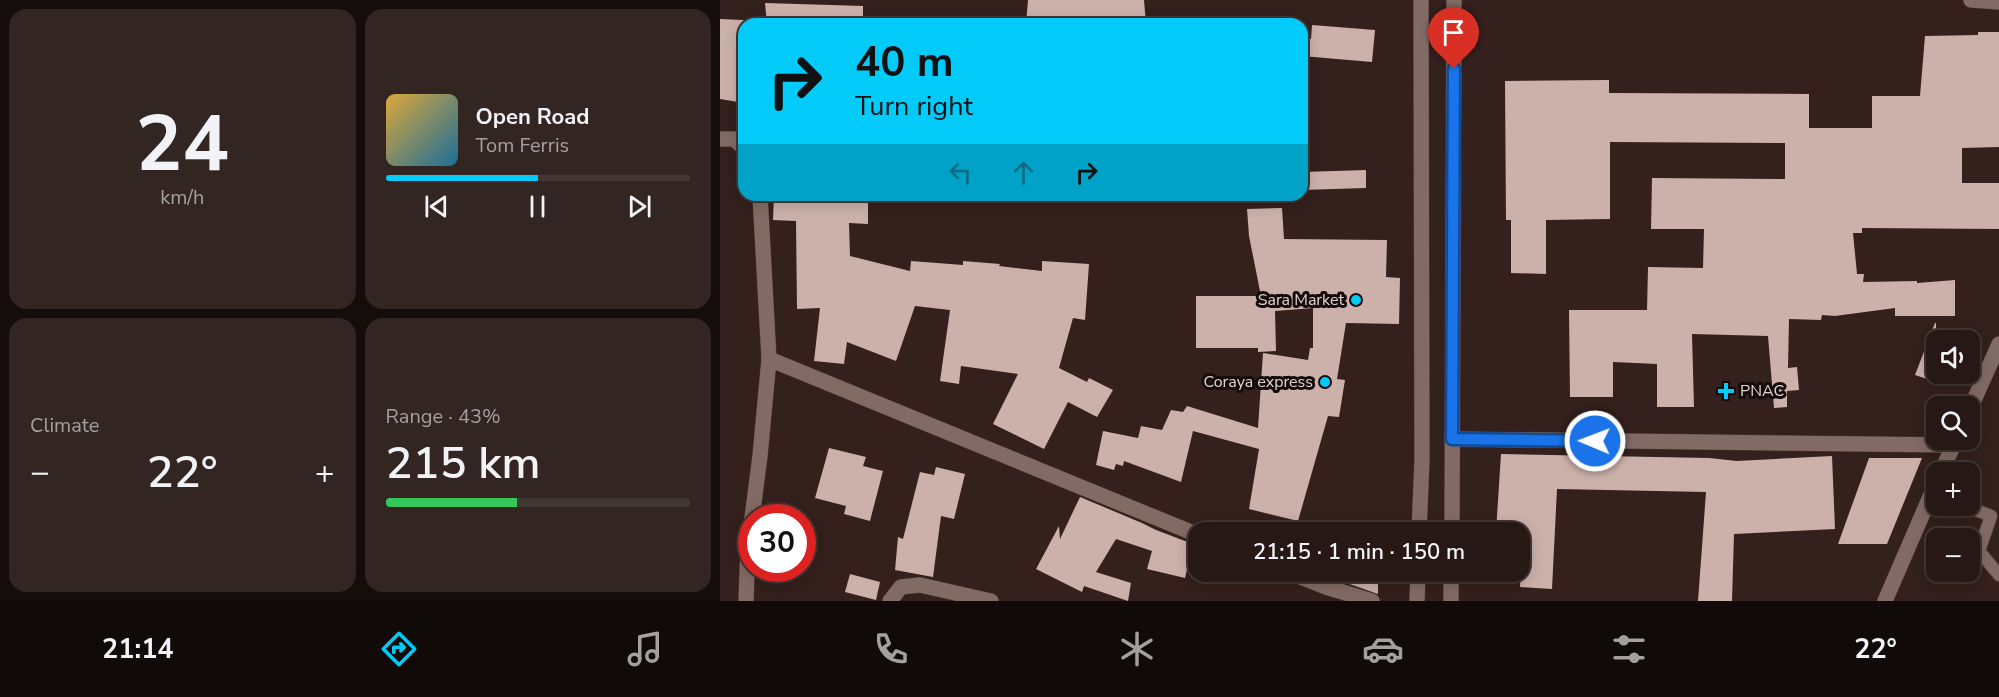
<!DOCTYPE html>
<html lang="en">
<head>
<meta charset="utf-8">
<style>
  body { margin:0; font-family:"Nunito Sans",sans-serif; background:#332522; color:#f1f3f6; height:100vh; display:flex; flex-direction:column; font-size:22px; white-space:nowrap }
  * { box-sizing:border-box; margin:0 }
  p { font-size:20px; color:#a4a0a0 }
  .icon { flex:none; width:33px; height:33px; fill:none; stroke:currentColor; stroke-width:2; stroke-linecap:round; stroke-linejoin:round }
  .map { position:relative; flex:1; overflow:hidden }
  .details { display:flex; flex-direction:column; gap:9px; padding:9px; background:#150d0c; width:720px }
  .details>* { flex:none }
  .guide { position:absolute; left:18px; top:18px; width:570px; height:183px; border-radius:18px; box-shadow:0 3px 15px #0003,0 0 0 2px #433734; background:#02cbf9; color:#111; overflow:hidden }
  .buttons { position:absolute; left:1206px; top:330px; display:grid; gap:12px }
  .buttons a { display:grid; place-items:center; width:54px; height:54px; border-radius:12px; background:#271815; box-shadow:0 3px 15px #0003,0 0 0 2px #433734; font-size:30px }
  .speed { position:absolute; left:18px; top:504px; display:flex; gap:12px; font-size:30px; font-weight:700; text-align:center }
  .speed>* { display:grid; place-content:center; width:78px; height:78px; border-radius:50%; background:#271815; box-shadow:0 3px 15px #0003,0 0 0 2px #433734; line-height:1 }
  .speed .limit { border:9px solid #d22; background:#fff; color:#111 }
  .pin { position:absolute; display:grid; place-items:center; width:51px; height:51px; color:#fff; margin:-62px -26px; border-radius:50% 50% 50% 0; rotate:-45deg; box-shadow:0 0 6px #0007 }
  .pin .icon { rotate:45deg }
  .me { position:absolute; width:66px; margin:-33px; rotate:271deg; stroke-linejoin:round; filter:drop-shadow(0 0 4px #0008) }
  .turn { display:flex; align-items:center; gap:21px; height:126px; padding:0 18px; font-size:27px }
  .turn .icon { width:78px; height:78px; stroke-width:2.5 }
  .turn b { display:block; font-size:42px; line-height:51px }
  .lanes { display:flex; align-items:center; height:57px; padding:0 18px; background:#0003; justify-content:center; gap:30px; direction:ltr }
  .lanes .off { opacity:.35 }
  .big { font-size:45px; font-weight:600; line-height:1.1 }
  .details .card { flex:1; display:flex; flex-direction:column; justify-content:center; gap:9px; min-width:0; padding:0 21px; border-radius:18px; background:#332522 }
  .details .dial { align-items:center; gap:0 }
  .dial b { font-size:78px; line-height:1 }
  .song { display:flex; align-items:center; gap:18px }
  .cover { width:72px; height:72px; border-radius:9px; background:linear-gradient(135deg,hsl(40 70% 55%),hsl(200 70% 35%)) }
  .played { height:6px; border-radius:3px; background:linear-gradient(90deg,#02cbf9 50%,#433734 50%) }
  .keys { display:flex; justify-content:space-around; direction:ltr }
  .heat { display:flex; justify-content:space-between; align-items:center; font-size:33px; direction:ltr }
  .charge { height:9px; border-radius:4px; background:linear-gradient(90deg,#34c759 43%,#433734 0) }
  .details .tiles { flex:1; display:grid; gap:9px; grid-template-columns:repeat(2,1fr) }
  .trip { position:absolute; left:468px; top:522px; width:342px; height:60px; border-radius:18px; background:#271815; box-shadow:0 3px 15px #0003,0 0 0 2px #433734; font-weight:600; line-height:60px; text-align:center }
  .menu { display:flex; height:96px; justify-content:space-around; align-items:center; background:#100a08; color:#a4a0a0 }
  .menu .icon { width:42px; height:42px }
  .menu .selected { color:#02cbf9 }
  .menu b { font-size:27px; color:#f1f3f6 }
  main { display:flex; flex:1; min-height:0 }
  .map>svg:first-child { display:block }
</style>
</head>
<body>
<main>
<section class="details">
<div class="tiles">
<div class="card dial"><b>24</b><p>km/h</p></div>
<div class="card">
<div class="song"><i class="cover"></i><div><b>Open Road</b><p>Tom Ferris</p></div></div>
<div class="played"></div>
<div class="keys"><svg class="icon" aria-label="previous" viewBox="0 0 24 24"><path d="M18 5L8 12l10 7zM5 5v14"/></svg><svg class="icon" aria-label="pause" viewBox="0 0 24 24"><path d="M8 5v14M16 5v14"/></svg><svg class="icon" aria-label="next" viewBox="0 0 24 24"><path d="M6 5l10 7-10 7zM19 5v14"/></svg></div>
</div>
<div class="card"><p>Climate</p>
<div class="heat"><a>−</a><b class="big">22°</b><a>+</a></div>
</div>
<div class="card"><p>Range · 43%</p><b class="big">215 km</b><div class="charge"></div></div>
</div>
</section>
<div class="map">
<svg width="1279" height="601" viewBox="0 0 1279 601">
  <rect width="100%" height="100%" fill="#34201c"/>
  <g fill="#cbb1aa">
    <polygon points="308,0 424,0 426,24 306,24"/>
    <polygon points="45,3 143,6 143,24 47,24"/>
    <polygon points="0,19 24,20 24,103 0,99"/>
    <polygon points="592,25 655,30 652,62 582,56 582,38 591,39"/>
    <polygon points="1258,32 1279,32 1279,147 1242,148 1242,183 1279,183 1279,229 1142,228 1142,233 1133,233 1137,274 1144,274 1143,282 1197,281 1197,283 1235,280 1235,316 1175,316 1175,308 1115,316 1102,315 1101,320 1069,319 1068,368 1077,367 1079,390 1067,391 1067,407 1054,408 1048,336 972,334 974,407 937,407 937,364 893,362 893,397 850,397 849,310 927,310 928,267 983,268 984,229 931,229 932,178 1065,179 1065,143 890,142 890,219 826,220 826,274 791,273 791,220 786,220 785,81 889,80 889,93 1089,94 1089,128 1152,128 1152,96 1200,96 1205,36 1258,35"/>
    <polygon points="646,170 646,188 582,190 582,172"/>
    <polygon points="54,195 148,195 148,224 129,223 130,256 190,271 191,261 243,265 243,261 280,264 279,266 322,271 322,261 369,264 365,320 353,318 339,368 367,382 369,378 393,390 377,417 348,402 324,449 273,424 298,374 241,366 239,384 220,381 230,310 195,306 176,361 127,342 124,364 94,361 100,308 77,309 76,221 53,220"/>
    <polygon points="562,208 564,239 667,240 666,277 680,278 679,324 626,323 617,379 625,380 619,417 608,416 578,521 529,509 539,449 473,431 461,482 404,461 403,466 396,464 394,470 376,465 383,431 418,438 421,426 442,430 451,410 463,412 467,406 538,428 543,353 588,360 590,348 593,348 593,308 555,311 556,351 538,352 538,348 476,348 476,296 541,296 529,236 527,209"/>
    <polygon points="1215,323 1216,323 1216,382 1195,375"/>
    <polygon points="109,448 146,457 143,466 163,471 150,521 124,514 126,506 95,498"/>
    <polygon points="781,454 989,458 1017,461 1112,456 1115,529 1014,534 1012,601 978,601 986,492 837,489 832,589 800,587 803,532 776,532"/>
    <polygon points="1149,458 1202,458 1167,544 1118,544"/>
    <polygon points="216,467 245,474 234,519 221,516 213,577 175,570 178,537 183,539 200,472 214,475"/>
    <polygon points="360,497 422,523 436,530 473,544 465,578 427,569 432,551 396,539 376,572 411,583 408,601 364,586 362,592 316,569 339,526 340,539"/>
    <polygon points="602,572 658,572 658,594 601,574"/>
    <polygon points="130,574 160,582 156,600 125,592"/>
  </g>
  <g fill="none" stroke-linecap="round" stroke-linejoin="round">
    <defs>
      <polyline id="service" points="1246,506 1271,516 1259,551 1279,575"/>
      <g id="minor">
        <polyline points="1251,0 1279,2"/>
        <polyline points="0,139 14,139 24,148"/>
        <polyline points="49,359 478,535"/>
        <polyline points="1250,409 1279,344"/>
        <polyline points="732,439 1233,445"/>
        <polyline points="1221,472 1236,440"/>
        <polyline points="32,518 40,456 49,359 40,195"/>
        <polyline points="568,572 606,587 652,601"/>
        <polyline points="26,601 28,546 32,521"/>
        <polyline points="170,601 181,587 200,585 271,601"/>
        <polyline points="1165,601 1216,483"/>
      </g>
      <g id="secondary">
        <polyline points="699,532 702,460 701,0"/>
        <polyline points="732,532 734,0"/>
        <polyline points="697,601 698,572"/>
        <polyline points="731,601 731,572"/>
      </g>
    </defs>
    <use href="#service" stroke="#4e3e3b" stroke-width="14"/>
    <use href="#minor" stroke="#4e3e3b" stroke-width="16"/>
    <use href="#secondary" stroke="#4e3e3b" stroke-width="16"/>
    <use href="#service" stroke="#836b65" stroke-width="12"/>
    <use href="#minor" stroke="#836b65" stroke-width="15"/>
    <use href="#secondary" stroke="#836b65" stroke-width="15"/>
  </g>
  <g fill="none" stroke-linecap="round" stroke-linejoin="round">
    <defs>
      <polyline id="route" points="734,69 732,439 875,441"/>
    </defs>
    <use href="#route" stroke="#114b97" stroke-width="15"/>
    <use href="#route" stroke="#1a73e8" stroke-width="10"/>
  </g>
  <g fill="#02cbf9" stroke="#150c0a" stroke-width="2">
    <circle cx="636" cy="300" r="6"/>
    <circle cx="605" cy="382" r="6"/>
    <path d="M1003 382h6v6h6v6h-6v6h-6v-6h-6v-6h6z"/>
  </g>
  <g text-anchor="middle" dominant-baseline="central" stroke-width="6" stroke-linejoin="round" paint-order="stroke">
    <g font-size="16" fill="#e1d3d0" stroke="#150c0a" text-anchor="end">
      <text x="624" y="300">Sara Market</text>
      <text x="593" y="382">Coraya express</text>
      <text x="1020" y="391" text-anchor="start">PNAC</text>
    </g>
  </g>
</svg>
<div class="buttons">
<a><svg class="icon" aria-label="sound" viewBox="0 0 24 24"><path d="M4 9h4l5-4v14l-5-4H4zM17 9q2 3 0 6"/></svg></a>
<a><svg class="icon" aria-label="search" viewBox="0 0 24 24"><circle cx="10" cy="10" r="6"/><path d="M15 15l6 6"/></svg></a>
<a>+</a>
<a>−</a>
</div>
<div class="speed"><div class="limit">30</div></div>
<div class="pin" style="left:734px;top:69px;background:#d93025"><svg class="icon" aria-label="arrive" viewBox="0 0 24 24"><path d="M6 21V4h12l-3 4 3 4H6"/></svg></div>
<svg class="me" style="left:875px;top:441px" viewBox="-20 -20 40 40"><circle r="17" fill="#1a73e8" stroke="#fff" stroke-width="3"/><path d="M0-11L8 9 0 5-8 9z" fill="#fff"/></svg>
<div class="trip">21:15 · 1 min · 150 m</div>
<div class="guide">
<div class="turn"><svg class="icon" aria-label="right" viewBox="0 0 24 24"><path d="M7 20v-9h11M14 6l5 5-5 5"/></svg><div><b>40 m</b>Turn right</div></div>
<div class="lanes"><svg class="icon off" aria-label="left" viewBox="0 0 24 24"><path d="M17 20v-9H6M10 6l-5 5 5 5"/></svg><svg class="icon off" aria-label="ahead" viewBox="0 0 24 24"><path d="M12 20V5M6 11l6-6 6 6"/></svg><svg class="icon" aria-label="right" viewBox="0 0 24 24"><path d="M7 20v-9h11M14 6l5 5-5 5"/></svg></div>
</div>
</div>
</main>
<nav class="menu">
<b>21:14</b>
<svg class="icon selected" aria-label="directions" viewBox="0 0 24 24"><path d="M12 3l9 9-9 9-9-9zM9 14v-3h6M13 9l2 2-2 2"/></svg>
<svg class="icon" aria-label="music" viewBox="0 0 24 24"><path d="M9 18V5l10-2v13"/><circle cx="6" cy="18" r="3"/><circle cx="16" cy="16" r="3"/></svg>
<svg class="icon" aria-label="phone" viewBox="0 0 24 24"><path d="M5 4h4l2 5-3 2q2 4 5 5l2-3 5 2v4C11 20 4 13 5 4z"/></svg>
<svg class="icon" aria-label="climate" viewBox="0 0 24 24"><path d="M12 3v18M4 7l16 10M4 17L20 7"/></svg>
<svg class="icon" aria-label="car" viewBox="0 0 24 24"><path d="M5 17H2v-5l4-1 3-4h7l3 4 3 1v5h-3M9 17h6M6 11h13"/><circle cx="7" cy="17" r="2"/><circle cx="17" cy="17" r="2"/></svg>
<svg class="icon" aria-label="filters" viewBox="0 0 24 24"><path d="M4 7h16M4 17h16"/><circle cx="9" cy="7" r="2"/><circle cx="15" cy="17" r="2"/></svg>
<b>22°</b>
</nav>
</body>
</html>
